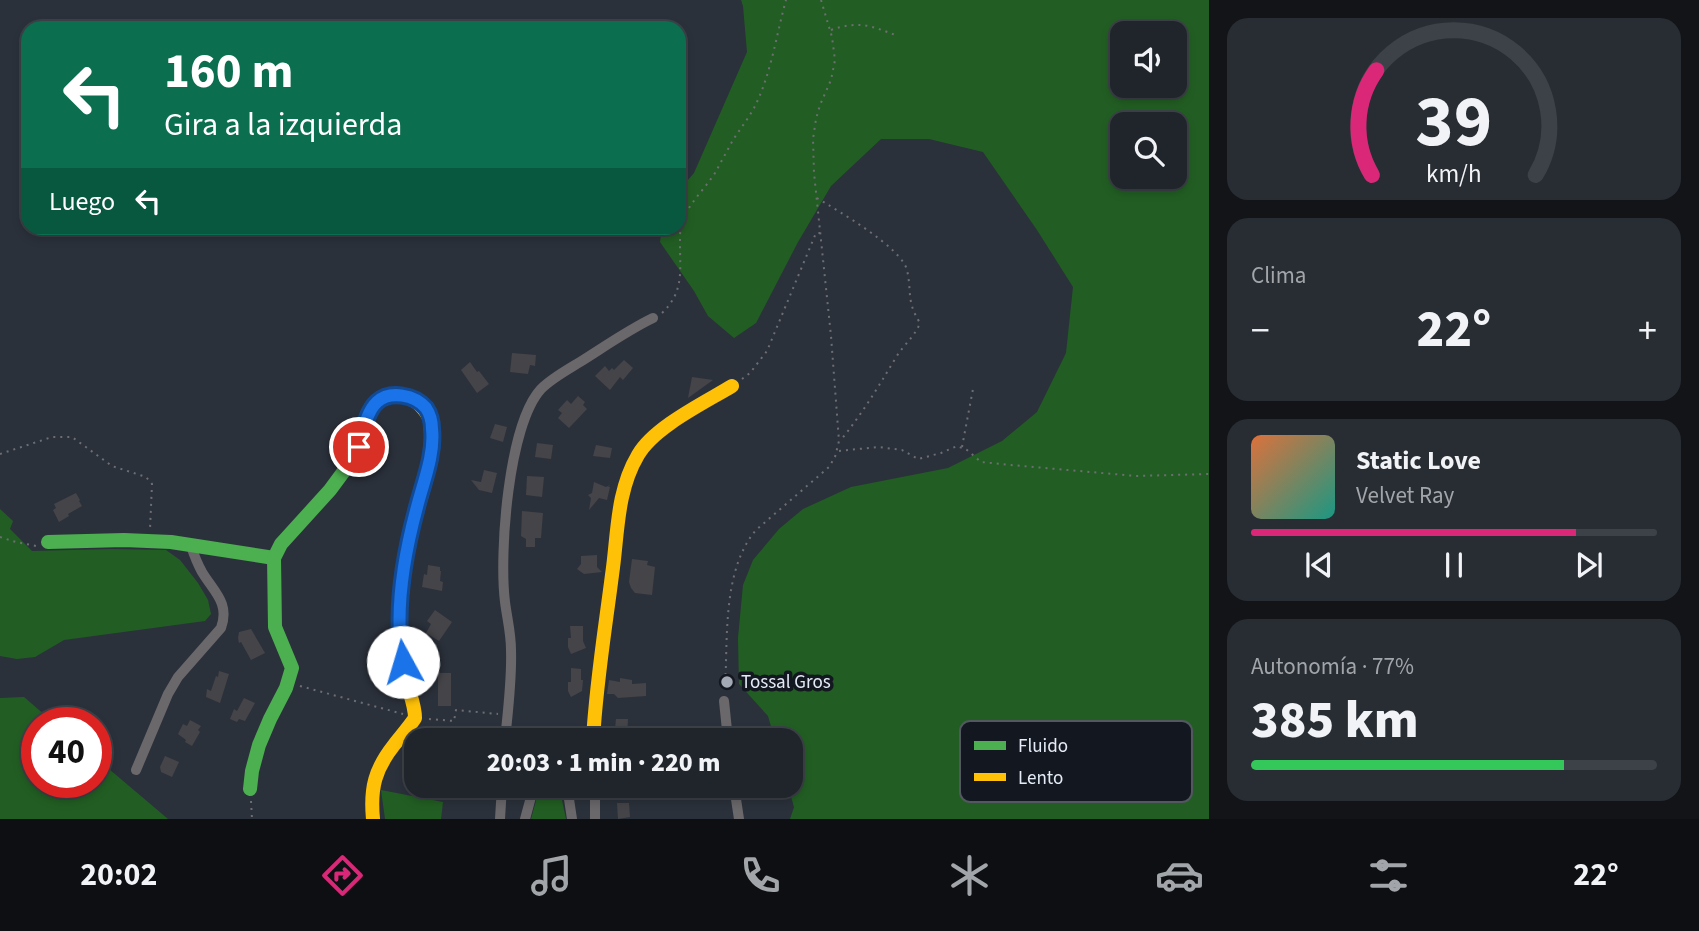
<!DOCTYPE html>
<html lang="es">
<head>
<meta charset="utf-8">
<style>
  body { margin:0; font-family:"Source Sans 3",sans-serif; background:#282d34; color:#f1f3f6; height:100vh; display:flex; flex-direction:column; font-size:26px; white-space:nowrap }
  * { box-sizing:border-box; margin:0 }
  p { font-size:23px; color:#a2a5a9 }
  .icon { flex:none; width:38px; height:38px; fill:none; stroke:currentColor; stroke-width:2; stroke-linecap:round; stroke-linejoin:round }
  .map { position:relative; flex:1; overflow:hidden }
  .side { display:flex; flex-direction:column; gap:18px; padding:18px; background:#121418; width:490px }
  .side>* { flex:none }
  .top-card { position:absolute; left:21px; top:21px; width:665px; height:214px; border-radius:21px; box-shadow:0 4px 10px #0003,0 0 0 2px #3d4248; background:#0b6e4f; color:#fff; overflow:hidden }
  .fabs { position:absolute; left:1110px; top:21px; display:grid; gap:14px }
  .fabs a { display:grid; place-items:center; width:77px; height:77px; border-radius:14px; background:#20252c; box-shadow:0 4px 10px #0003,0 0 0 2px #3d4248; font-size:35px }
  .speed { position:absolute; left:21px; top:707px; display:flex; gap:14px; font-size:35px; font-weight:700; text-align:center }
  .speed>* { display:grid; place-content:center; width:91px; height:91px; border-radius:50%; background:#20252c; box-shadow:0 4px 10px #0003,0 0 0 2px #3d4248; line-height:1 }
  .speed .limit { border:10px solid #d22; background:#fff; color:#111 }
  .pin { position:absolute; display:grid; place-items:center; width:60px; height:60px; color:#fff; margin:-30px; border:4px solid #fff; border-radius:50%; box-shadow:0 2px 7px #0007 }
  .me { position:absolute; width:77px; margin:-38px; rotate:354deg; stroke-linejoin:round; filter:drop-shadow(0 0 5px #0008) }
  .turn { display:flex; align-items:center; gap:24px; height:147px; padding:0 28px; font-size:32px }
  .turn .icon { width:91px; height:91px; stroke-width:2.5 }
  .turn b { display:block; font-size:49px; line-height:60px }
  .then { display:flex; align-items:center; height:66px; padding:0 28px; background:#0003; gap:14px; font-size:26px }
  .big { font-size:52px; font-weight:800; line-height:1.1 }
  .side .widget { flex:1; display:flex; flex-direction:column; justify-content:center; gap:10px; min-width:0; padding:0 24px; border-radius:21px; background:#282d34 }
  .side .dial { align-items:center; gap:0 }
  .dial svg { height:182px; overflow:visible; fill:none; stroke:#3d4248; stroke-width:7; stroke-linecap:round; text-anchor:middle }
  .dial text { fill:#f1f3f6; stroke:none }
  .song { display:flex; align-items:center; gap:21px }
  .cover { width:84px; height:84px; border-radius:10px; background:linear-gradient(135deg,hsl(20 70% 55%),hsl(170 70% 35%)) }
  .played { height:7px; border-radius:4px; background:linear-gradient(90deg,#db2777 80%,#3d4248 80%) }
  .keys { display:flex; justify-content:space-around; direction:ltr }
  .heat { display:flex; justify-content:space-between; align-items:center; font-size:38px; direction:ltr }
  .charge { height:10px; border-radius:5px; background:linear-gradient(90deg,#34c759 77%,#3d4248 0) }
  .trip { position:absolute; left:404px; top:728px; width:399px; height:70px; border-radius:21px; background:#20252c; box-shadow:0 4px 10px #0003,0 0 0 2px #3d4248; font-weight:800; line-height:70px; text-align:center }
  .tab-bar { display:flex; height:112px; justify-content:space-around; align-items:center; background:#0d0f12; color:#a2a5a9 }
  .tab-bar .icon { width:49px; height:49px }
  .tab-bar .current { color:#db2777 }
  .tab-bar b { font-size:32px; color:#f1f3f6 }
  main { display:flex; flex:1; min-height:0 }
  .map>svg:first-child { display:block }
</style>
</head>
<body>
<main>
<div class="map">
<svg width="1209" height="819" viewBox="0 0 1209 819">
  <rect width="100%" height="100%" fill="#2b313b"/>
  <g fill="#225e23" fill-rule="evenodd">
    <path d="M741,0H1209V819H790L794,807L788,786H791V740H775L768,716L739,684L738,638L743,585L753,560L779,529L803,509L851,487L948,468L1002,441L1037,412L1066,353L1073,287L1037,230L983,152L929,139H881L831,186L798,242L756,323L734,338L708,316L694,291L660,242L662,228H679V190L694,173L747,52L743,6ZM1122,33H1174V86H1122ZM1174,124V177H1122V124Z"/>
    <polygon points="0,509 13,521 10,529 32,551 112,549 166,550 180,560 198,583 208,600 211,614 205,621 64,640 35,657 17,659 0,656"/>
    <polygon points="24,697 54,723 37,723 37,782 96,782 96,758 168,819 0,819 0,698"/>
    <polygon points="540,786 559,786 566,819 531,819"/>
    <polygon points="381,790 443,802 441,819 385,819"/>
  </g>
  <g fill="#454448">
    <polygon points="512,353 536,355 535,366 530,365 528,374 510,372"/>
    <polygon points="624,360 633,368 623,380 620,377 610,390 595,376 605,366 609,371 612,368 614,370"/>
    <polygon points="470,362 477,372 479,371 489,384 477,393 461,370"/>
    <polygon points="692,377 713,380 688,398"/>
    <polygon points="578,396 585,402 583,405 587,409 569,428 558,418 562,413 558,410 567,400 571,404"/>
    <polygon points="495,424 507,427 503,442 490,438"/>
    <polygon points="537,443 553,445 551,459 535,457"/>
    <polygon points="596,445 612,448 610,458 593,456"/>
    <polygon points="484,470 497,473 492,493 479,490 471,480 481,482"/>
    <polygon points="527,476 544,477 542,497 526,495"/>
    <polygon points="594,482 606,487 610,485 608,487 610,487 607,500 599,498 589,510 591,498 588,495 592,493"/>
    <polygon points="76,493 80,500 79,501 82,506 68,514 69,516 59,522 53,510 56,508 54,504"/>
    <polygon points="522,511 543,513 541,538 535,538 535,547 526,547 526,539 521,536"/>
    <polygon points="597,555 597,567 602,572 584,574 577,569 581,564 581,556"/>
    <polygon points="632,559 648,561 647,565 655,567 652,595 635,593 631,588 629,582"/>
    <polygon points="428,565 440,567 440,571 441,571 440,581 443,582 442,591 422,587 424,574 427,575"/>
    <polygon points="435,610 452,622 439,641 426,633 431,624 427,621"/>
    <polygon points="570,626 583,626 583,641 586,648 571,654 568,647 568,638 571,638"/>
    <polygon points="251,629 265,653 251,660 241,642 239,643 238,638 239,632"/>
    <polygon points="571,668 581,669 581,680 583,680 582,691 571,697 568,691 568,682 571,682"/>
    <polygon points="219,671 229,674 220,703 206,697 207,689 211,691 216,676 218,677"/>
    <polygon points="439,673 451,673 451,706 438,706 438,675"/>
    <polygon points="620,678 632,680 632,684 646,683 646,696 618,698 614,694 607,694 609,680 620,682"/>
    <polygon points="244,698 255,703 245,721 239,719 237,722 230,719 234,709 237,711"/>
    <polygon points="616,719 628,719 627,738 621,738 620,740 615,740 611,736 610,729 615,729"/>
    <polygon points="190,720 201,726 198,730 200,732 192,746 185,742 186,740 178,734 183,724 187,726"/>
    <polygon points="165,756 179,762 172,777 161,772 160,767"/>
    <polygon points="745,786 764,786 765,794 747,797"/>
    <polygon points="617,803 629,803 630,817 618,819"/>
  </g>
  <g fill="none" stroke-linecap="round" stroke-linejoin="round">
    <g stroke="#6e6e72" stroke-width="2" stroke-dasharray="2 5" stroke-linecap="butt">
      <path d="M831,30C860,20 871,26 898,36"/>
      <path d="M817,198C838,211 901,247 907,270C912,292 906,301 920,323C914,338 903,345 895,359C877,389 862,414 840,441"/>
      <path d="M662,313C684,292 680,272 680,243C680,236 680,229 682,222C689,203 704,190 715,173C721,162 727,151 733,140C740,129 748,119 754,108C771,75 776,36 786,0"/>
      <polyline points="742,379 750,373 767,351 816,233 820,233"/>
      <polyline points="962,447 973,389"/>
      <polyline points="839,451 878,447 902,450 918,459 941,453 957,446 967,450 981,462 1011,465 1136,476 1209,474"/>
      <polyline points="0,454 52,437 72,437 112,466 146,477 152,484 150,529"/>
      <polyline points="0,537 16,542 36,546"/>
      <polyline points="300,686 403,714"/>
      <path d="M725,689C728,639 722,570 756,530L829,467L835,457L839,441L831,336L814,173L813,139L816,119L820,105L831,80L835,60L832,37L821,0"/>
      <polyline points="429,719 454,721 456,710 498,714"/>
      <polyline points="251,801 252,819"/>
    </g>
    <g stroke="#6b686b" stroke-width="10">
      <polyline points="724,701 728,740"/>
      <path d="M505,740C508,710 512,680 511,650C511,633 507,618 505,602C499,554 508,425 541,389C552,378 567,370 580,362C604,347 628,330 653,318"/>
      <path d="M136,770L168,694L178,677L221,628C230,603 214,592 202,572C197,563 194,555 191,546"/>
      <polyline points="567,786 572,819"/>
      <polyline points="595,786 595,819"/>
      <polyline points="734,786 739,819"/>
      <polyline points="500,819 502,786"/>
      <polyline points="525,819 534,786"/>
    </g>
    <g stroke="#4caf50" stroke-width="14">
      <polyline points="48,542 124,540 171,542 274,558"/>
      <polyline points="250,789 252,771 259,745 270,719 286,688 292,668 275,627 274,558 281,544 330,490 347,467 358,450"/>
    </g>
    <g stroke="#ffc107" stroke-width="14">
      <path d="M358,450C364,436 365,418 375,405C393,382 426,401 432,425C439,453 417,504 411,534C404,565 401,597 400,629C399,649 403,668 408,687C411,697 415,707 415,718C409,727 401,736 394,745C375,769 370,788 373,819"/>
      <path d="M593,740C596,684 605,630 612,575C618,535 616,492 638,455C654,427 704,403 732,386"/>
    </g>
  </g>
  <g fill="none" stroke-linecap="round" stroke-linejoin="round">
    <defs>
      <path id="route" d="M359,447C363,433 366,412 377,402C390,390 415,395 426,408C430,414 432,422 432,429C435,454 423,483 417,507C404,555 394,613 403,662"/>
    </defs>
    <use href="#route" stroke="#114b97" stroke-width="18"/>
    <use href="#route" stroke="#1a73e8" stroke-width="12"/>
  </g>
  <circle fill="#a3aab5" stroke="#13171f" stroke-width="2.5" cx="727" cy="682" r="7"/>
  <g text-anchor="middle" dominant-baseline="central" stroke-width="7" stroke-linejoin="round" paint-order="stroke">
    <g font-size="19" fill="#e4ebf6" stroke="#13171f" text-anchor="start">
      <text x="741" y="682">Tossal Gros</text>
    </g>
  </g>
  <rect x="960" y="721" width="232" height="81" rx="10" fill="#13171f" stroke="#525760" stroke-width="2"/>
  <rect x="974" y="741" width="32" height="9" fill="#4caf50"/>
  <rect x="974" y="773" width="32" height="8" fill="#ffc107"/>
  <g font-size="19" fill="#e4ebf6">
    <text x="1018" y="752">Fluido</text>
    <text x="1018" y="784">Lento</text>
  </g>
</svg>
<div class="fabs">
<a><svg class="icon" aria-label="sound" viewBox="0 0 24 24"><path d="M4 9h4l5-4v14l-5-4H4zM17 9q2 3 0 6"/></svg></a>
<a><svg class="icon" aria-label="search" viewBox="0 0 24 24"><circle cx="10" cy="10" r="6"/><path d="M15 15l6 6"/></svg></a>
</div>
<div class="speed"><div class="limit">40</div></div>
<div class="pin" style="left:359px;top:447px;background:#d93025"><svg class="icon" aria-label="arrive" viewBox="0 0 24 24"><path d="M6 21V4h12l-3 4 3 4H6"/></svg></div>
<svg class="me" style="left:403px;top:662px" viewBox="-20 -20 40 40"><circle r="19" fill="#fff"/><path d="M0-13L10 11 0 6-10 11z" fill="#1a73e8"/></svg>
<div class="trip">20:03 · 1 min · 220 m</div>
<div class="top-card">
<div class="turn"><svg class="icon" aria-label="left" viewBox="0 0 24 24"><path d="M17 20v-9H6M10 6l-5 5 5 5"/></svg><div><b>160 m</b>Gira a la izquierda</div></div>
<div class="then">Luego<svg class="icon" aria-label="left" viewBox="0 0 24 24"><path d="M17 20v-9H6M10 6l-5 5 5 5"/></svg></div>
</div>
</div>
<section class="side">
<div class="widget dial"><svg viewBox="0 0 100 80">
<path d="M14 69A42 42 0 1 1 86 69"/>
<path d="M14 69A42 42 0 0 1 16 23" stroke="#db2777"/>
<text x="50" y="56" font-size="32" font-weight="700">39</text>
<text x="50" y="72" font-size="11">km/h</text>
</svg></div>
<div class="widget"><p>Clima</p>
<div class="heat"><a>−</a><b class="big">22°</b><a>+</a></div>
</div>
<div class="widget">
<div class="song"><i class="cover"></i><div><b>Static Love</b><p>Velvet Ray</p></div></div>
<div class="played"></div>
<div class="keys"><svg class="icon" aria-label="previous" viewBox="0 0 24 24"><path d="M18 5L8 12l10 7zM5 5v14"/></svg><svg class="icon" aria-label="pause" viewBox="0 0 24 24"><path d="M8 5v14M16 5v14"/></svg><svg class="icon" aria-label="next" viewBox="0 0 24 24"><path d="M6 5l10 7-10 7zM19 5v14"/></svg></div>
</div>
<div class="widget"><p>Autonomía · 77%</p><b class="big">385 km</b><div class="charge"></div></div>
</section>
</main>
<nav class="tab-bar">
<b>20:02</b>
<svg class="icon current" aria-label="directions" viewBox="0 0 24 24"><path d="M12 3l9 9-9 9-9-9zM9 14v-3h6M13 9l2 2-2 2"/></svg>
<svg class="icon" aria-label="music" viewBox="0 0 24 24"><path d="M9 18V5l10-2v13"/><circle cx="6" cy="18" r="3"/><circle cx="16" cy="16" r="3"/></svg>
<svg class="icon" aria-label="phone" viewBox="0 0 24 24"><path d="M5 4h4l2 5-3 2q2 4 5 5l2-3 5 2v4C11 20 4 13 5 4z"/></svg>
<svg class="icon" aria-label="climate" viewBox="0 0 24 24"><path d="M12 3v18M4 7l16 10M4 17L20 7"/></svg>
<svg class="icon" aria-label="car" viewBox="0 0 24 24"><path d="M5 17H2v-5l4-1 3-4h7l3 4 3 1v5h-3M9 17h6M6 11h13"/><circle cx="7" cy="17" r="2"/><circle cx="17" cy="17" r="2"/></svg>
<svg class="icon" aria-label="filters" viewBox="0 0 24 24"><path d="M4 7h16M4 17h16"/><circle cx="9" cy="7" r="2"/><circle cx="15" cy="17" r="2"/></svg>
<b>22°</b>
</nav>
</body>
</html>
